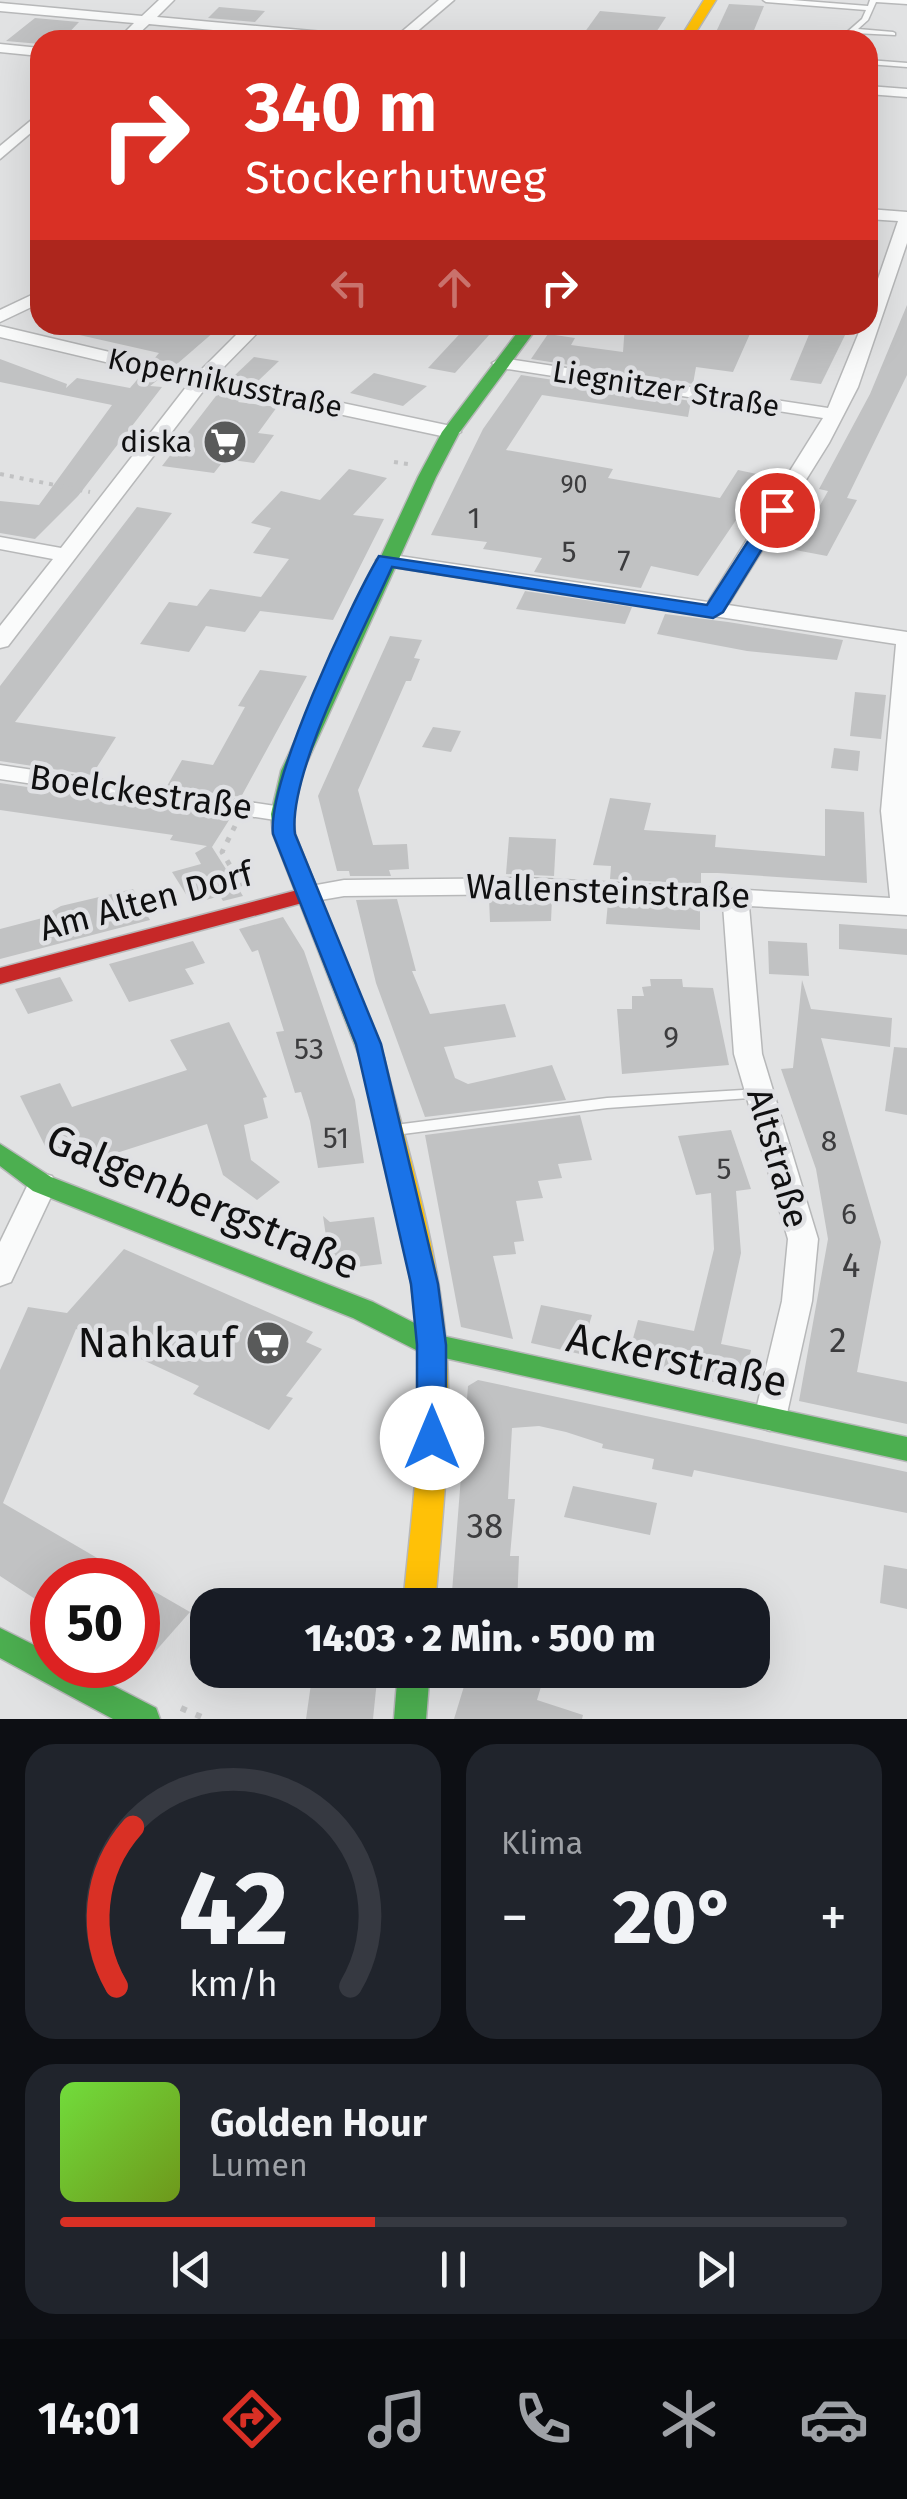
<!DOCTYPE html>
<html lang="de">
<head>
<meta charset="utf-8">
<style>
  body { margin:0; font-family:"Fira Sans",sans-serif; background:#20242c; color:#f1f3f6; height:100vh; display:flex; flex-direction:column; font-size:38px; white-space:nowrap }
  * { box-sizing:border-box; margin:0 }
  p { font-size:32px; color:#9ea1a6 }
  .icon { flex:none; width:55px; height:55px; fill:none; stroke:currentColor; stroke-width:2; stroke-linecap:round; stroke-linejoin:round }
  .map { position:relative; height:1719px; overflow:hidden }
  .side { display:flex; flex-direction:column; gap:25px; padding:25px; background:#0d0f14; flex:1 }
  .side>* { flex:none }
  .guide { position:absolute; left:30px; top:30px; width:848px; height:305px; border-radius:30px; box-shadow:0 10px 40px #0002; background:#d93025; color:#fff; overflow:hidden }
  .speed { position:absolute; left:30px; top:1558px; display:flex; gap:20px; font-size:50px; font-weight:700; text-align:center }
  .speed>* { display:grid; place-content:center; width:130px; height:130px; border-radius:50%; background:#171b24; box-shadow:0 10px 40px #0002; line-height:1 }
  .speed .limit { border:15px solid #d22; background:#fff; color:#111 }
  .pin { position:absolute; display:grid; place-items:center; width:85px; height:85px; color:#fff; margin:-42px; border:5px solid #fff; border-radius:50%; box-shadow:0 2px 10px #0007 }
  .me { position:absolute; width:110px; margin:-55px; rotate:0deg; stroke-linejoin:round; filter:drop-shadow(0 0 8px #0008) }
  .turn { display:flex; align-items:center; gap:35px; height:210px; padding:0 50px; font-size:45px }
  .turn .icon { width:130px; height:130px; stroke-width:2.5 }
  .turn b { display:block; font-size:70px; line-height:85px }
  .lanes { display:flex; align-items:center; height:95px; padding:0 50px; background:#0003; justify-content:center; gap:50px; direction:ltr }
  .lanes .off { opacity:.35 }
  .big { font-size:75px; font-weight:800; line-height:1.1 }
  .side .tile { flex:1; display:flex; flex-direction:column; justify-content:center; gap:15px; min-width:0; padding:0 35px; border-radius:30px; background:#20242c }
  .side .dial { align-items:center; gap:0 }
  .dial svg { height:260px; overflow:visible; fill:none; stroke:#363941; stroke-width:7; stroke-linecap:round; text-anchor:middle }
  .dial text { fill:#f1f3f6; stroke:none }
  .song { display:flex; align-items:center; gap:30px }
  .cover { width:120px; height:120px; border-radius:15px; background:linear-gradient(135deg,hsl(100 70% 55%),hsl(80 70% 35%)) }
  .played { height:10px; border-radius:5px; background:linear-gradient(90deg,#d93025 40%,#363941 40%) }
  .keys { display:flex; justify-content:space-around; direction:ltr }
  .heat { display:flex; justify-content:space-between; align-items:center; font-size:55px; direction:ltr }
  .side .tiles { flex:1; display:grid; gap:25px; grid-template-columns:1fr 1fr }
  .tile:last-child { grid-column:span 2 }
  .trip { position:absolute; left:190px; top:1588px; width:580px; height:100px; border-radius:30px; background:#171b24; box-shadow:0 10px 40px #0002; font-weight:800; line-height:100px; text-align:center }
  .tab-bar { display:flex; height:160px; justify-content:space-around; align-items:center; background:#090b0e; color:#9ea1a6 }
  .tab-bar .icon { width:70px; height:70px }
  .tab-bar .on { color:#d93025 }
  .tab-bar b { font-size:45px; color:#f1f3f6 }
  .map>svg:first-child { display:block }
</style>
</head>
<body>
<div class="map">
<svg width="907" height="1719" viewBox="0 0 907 1719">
  <rect width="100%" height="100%" fill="#e1e2e3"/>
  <g fill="#c1c2c3">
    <polygon points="729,4 764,6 752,35 716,32"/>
    <polygon points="219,7 265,11 255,22 208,18"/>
    <polygon points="600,11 666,17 651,40 579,40"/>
    <polygon points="35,18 79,22 62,40 40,40 40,44 6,41"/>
    <polygon points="907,305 907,375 847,498 857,500 827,556 795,550 828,491 819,489 870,394"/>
    <polygon points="76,325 222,325 177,364 154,359 159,353 75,334"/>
    <polygon points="468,325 498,325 455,373 428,368"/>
    <polygon points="625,325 735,325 753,327 733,372 696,367 693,384 531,359 548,334 575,338 571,345 623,352"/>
    <polygon points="813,325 850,325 821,384 790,380"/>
    <polygon points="254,357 279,361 258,381 234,376"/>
    <polygon points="0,359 67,384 66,388 77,378 130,388 142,374 159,379 150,386 162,387 78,496 35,539 0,533 0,501 39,505 112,405 0,382"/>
    <polygon points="374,373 427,386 403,406 350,393"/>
    <polygon points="521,375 691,401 688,417 542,395 506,450 613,469 608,478 720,498 738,470 766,476 698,576 651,566 641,588 534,572 542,558 483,549 487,542 431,535 483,429"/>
    <polygon points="219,392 242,397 238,402 277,407 258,433 274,435 254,463 225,459 214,473 162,466"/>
    <polygon points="349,469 387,478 353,515 384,519 333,620 260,611 245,632 206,626 189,652 140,644 169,602 197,606 210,589 261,597 289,559 253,553 271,528 251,523 281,491 320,500"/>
    <polygon points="137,507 172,513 15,722 116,737 92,775 0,761 0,686"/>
    <polygon points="525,591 632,607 625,624 516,609"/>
    <polygon points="665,614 728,622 843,640 837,660 747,651 657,634"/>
    <polygon points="390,636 422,640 414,658 420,659 411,681 406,681 358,790 373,845 407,844 409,869 389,870 391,876 350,876 349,871 337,871 318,796"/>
    <polygon points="260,670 307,676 241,797 167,786 182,760 213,765 245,707 238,706"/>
    <polygon points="855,692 886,695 881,739 850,736"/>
    <polygon points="433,727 461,731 451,752 422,747"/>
    <polygon points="834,748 860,751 858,771 831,768"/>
    <polygon points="0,783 231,817 212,847 243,896 223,901 220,896 192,904 172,872 201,864 195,853 207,846 170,840 173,835 0,810"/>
    <polygon points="610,798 651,803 644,830 716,835 715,847 825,856 825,809 864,812 867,883 718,873 701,873 701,884 610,879 611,866 593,865"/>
    <polygon points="509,837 556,839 554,876 506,874"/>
    <polygon points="133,889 150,920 0,959 0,929 54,915 52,911 61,906"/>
    <polygon points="489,898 552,899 551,921 490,922"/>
    <polygon points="397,899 416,971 412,971 430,1014 505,1004 516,1037 444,1047 455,1078 468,1084 552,1065 566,1100 425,1117 376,983 356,900"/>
    <polygon points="608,902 700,908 700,930 606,924"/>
    <polygon points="283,917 304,951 355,1100 364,1163 318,1168 310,1121 301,1092 295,1093 276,1032 284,1031 258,950 252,952 239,929"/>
    <polygon points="839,924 907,929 907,955 839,949"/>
    <polygon points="193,941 205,963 185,969 194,984 129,1002 109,964"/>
    <polygon points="768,941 807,943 809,976 769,974"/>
    <polygon points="60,977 73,1001 28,1014 15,989"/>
    <polygon points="650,979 682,979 683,987 713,988 729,1065 622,1074 617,1009 632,1009 632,996 644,996 642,987 651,986"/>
    <polygon points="802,980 811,1009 892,1018 890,1047 821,1038 881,1242 857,1372 907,1382 907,1424 799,1401 828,1239 816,1169 781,1069 793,1068"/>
    <polygon points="229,1022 267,1097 263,1098 268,1118 244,1125 251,1160 280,1182 257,1200 223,1175 207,1124 79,1165 48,1152 20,1096 60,1083 72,1107 187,1070 170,1040"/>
    <polygon points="894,1047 907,1048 907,1115 885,1111"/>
    <polygon points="580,1115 592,1160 558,1164 562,1178 538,1181 543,1198 516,1201 524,1241 514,1242 516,1254 493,1256 513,1339 461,1327 425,1135"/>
    <polygon points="731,1130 751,1189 736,1191 741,1253 721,1344 751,1350 743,1388 626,1364 638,1320 694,1331 714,1249 711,1193 696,1195 678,1136"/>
    <polygon points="323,1216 330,1222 374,1217 382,1264 331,1270"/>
    <polygon points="124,1249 313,1332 306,1342 322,1349 286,1396 293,1398 269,1430 193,1394 199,1386 76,1329 3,1503 135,1580 52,1580 52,1610 0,1576 0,1370 28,1307 67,1313"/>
    <polygon points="541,1305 592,1315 580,1354 531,1343"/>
    <polygon points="478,1380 907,1472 907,1513 694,1470 692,1477 652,1469 654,1459 602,1448 603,1444 566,1432 539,1426 512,1428 508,1499 515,1499 510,1556 519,1556 517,1605 451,1605 468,1386"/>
    <polygon points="573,1486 657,1503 650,1535 564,1517"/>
    <polygon points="884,1565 907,1569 907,1609 880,1603"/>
    <polygon points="138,1582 190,1612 138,1671"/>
    <polygon points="313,1670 378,1670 373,1719 306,1719"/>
    <polygon points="469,1670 546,1670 537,1700 583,1715 582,1719 454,1719"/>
  </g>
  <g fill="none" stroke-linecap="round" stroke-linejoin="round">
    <defs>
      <g id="lane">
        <polygon points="763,0 792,0 868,6 870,0 907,0 907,4 876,2 868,20 858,29 893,32 895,33 895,35 854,33 845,40 838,40 862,19 866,10 766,2"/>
        <polygon points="868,60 907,63 907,67 868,64"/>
        <polygon points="760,1089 765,1091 767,1094 765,1097 607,1108 395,1135 390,1134 388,1130 390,1126 395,1125 607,1098"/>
      </g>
      <g id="street">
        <polygon points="159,0 174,0 157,17 368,36 375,40 322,40 149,24 132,40 117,40 134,23 0,11 0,3 142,16"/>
        <polygon points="439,0 454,0 407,40 392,40"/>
        <polygon points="0,44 40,48 40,56 0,52"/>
        <polygon points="868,86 907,89 907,97 868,94"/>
        <polygon points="40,113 40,125 0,159 0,146"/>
        <polygon points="868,209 907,212 907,243 858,387 829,443 728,605 907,632 907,915 749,906 762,1054 818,1239 812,1301 786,1418 782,1427 770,1431 758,1427 754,1418 782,1301 788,1239 734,1054 723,905 526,894 344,896 309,902 296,894 300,888 344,880 526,878 890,898 881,811 896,644 386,566 376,560 386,554 708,602 823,418 501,368 492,363 501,358 828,408 862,325 868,325 868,308 898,221 868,219"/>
        <polygon points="40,291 40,303 0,322 0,310"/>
        <polygon points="246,325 265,325 215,376 451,426 461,432 451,438 207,386 8,646 0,648 0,626 53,559 0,549 0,537 61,548 190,382 0,337 0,326 198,373"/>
        <polygon points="0,765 282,807 294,814 282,821 0,779"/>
        <polygon points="42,1173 52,1176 57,1184 11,1282 0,1286 0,1242 32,1176"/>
      </g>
      <g id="fast">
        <polygon points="523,325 539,325 459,433 436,477 303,771 293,814 295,834 384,1058 381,1064 363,1064 360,1058 273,834 271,814 281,771 418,477 442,432"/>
        <polygon points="0,1144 51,1177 373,1302 438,1335 907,1437 907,1461 422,1353 353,1318 33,1191 0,1166"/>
        <polygon points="0,1628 52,1654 52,1665 73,1665 156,1708 160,1719 113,1719 0,1658"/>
        <polygon points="398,1670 430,1670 426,1719 394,1719"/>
      </g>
      <g id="slow">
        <polygon points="704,0 716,0 691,40 679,40"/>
        <path d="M372,1050L381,1052L384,1058C408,1152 438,1246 446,1344C453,1431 442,1518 435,1605H403C411,1519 424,1431 418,1344C411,1247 382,1152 360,1058L363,1052Z"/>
      </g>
      <polygon id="jam" points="309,887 320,894 317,899 0,984 0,968"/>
    </defs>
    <use href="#lane" stroke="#b7b8b9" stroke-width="3"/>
    <use href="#street" stroke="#b7b8b9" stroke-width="3"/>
    <use href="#fast" stroke="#b7b8b9" stroke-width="3"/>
    <use href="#slow" stroke="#b7b8b9" stroke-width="3"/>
    <use href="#jam" stroke="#b7b8b9" stroke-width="3"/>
    <g stroke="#c1c2c3" stroke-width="4" stroke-dasharray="4 6" stroke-linecap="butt">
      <polyline points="394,462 408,464"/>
      <polyline points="0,474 90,492"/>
    </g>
    <polyline stroke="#c1c2c3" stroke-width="5" stroke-dasharray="5 8" stroke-linecap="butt" points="235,826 222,852 242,886"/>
    <polyline stroke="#c1c2c3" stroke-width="6" stroke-dasharray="6 10" stroke-linecap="butt" points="181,1708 206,1719"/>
    <use href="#lane" fill="#fafbfb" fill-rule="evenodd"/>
    <use href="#street" fill="#fafbfb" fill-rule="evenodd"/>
    <use href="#fast" fill="#4caf50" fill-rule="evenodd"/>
    <use href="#slow" fill="#ffc107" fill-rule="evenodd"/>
    <use href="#jam" fill="#c62828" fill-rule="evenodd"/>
  </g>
  <path fill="#1a73e8" stroke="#114b97" stroke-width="2.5" d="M770,507L786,510L723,612L713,618L392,567C365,628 287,773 295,834L381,1044L438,1284L446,1345V1438L442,1447L432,1451L421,1447L417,1438V1345L411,1284L356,1044L273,834C267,783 350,605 379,556L707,605Z"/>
  <defs>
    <symbol id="supermarket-disc" viewBox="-11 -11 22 22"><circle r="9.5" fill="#595a5a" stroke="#e0e1e4"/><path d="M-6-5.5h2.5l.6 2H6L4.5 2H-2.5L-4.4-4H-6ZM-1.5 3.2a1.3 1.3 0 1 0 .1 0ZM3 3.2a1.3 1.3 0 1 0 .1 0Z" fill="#fff"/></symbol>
  </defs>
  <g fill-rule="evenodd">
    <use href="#supermarket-disc" x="200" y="417" width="50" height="50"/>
    <use href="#supermarket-disc" x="243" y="1318" width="50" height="50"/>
  </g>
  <g text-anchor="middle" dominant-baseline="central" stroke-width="9" stroke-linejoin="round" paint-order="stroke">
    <g font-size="25" fill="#3c3c3e">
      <text x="574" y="485">90</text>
    </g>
    <g font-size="30" fill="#101011" stroke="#e0e1e4">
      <text transform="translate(225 383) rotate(12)">Kopernikusstraße</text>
      <text transform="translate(666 389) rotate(9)">Liegnitzer Straße</text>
    </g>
    <g font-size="30" fill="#101011" stroke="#e0e1e4" text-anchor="end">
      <text x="192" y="442">diska</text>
    </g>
    <g font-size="30" fill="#3c3c3e">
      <text x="474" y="518">1</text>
      <text x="569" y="552">5</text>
      <text x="624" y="561">7</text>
      <text x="671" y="1037">9</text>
      <text x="309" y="1049">53</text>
      <text x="336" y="1138">51</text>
      <text x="829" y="1141">8</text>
      <text x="724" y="1169">5</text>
      <text x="849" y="1214">6</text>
    </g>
    <g font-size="35" fill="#101011" stroke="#e0e1e4">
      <text transform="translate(141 792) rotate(8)">Boelckestraße</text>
      <text transform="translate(608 891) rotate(2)">Wallensteinstraße</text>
      <text transform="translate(146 901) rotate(-15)">Am Alten Dorf</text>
      <text transform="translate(778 1158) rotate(74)">Altstraße</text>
    </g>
    <g font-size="35" fill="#3c3c3e">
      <text x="851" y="1265">4</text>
      <text x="838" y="1340">2</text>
      <text x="485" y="1526">38</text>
    </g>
    <g font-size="42" fill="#101011" stroke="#e0e1e4">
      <text transform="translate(203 1202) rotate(23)">Galgenbergstraße</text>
      <text transform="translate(677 1360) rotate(12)">Ackerstraße</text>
    </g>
    <g font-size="42" fill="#101011" stroke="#e0e1e4" text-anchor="end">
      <text x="236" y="1343">Nahkauf</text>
    </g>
  </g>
</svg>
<div class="speed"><div class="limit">50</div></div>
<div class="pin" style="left:777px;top:510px;background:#d93025"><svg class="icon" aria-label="arrive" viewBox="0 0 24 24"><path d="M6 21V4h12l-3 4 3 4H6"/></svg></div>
<svg class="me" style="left:432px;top:1438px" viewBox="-20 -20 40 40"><circle r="19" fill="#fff"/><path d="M0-13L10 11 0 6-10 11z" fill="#1a73e8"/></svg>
<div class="trip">14:03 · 2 Min. · 500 m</div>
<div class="guide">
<div class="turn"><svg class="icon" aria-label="right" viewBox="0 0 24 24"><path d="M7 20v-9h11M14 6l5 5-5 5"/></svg><div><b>340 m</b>Stockerhutweg</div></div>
<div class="lanes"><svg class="icon off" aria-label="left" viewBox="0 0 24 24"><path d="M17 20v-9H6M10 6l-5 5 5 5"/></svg><svg class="icon off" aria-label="ahead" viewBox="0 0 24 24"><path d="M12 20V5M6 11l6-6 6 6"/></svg><svg class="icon" aria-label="right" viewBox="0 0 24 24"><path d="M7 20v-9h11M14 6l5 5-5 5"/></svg></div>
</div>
</div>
<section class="side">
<div class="tiles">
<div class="tile dial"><svg viewBox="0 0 100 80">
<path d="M14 69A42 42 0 1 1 86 69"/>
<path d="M14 69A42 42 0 0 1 19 20" stroke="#d93025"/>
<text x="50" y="56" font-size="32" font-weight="700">42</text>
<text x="50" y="72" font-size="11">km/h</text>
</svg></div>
<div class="tile"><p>Klima</p>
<div class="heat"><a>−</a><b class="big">20°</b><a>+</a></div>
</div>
<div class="tile">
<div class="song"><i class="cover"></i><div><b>Golden Hour</b><p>Lumen</p></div></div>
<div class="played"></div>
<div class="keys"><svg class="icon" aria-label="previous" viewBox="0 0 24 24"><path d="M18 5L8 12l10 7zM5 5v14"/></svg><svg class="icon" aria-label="pause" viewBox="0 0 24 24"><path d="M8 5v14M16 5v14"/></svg><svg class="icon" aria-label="next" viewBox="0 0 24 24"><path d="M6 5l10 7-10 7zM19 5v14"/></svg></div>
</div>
</div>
</section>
<nav class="tab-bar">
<b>14:01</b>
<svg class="icon on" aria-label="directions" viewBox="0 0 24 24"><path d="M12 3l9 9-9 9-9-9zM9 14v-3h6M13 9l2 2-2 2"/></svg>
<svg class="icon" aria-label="music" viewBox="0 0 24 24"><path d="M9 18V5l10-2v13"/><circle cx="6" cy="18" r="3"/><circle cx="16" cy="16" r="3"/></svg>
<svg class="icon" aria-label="phone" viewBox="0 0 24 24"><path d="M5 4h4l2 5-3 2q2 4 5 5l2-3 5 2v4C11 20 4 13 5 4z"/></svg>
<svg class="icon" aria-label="climate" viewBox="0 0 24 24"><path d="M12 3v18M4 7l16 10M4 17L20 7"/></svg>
<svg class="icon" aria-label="car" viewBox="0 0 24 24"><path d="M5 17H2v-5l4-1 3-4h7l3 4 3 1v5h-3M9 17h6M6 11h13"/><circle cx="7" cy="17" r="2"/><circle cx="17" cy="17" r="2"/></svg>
</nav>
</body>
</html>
